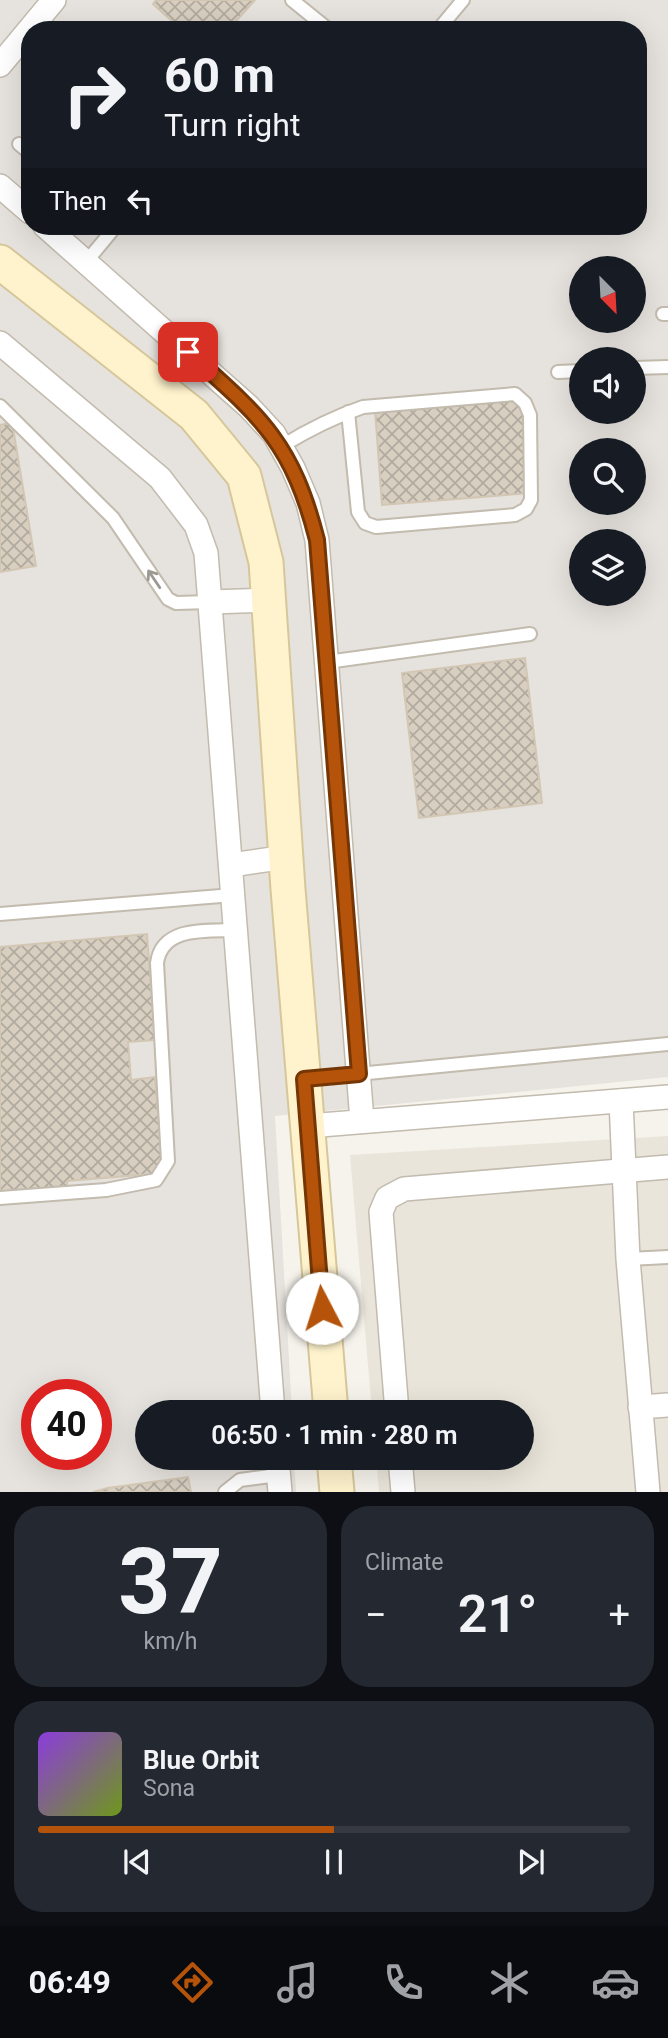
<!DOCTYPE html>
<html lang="en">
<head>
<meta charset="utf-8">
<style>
  body { margin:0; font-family:Roboto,sans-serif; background:#242831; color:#f1f3f6; height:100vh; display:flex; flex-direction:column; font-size:26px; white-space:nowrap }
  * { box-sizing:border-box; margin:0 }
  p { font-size:23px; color:#9ea1a6 }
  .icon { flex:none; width:38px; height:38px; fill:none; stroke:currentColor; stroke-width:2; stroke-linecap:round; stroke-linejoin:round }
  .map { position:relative; height:1492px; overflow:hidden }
  .sheet { display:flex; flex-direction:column; gap:14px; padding:14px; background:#0d0f14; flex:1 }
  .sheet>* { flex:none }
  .guide { position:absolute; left:21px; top:21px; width:626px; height:214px; border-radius:28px; box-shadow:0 7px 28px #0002; background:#171b24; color:#f1f3f6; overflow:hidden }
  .needle { width:46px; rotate:156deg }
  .fabs { position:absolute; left:569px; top:256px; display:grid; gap:14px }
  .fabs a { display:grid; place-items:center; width:77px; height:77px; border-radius:50%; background:#171b24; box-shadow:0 7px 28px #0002; font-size:35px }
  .speed { position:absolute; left:21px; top:1379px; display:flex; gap:14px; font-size:35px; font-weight:700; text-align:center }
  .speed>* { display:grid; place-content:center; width:91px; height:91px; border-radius:50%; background:#171b24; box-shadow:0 7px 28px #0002; line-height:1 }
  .speed .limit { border:10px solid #d22; background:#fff; color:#111 }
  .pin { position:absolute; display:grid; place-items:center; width:60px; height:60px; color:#fff; margin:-30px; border-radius:14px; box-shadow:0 4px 10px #0006 }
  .me { position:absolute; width:77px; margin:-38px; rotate:355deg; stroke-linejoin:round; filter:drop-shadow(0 0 5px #0008) }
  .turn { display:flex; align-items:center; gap:24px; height:147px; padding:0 28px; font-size:32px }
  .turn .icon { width:91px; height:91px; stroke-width:2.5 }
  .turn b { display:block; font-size:49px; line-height:60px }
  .then { display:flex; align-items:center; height:66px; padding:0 28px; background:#0003; gap:14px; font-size:26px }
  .big { font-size:52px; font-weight:600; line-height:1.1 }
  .sheet .widget { flex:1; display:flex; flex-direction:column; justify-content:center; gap:10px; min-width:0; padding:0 24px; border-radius:28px; background:#242831 }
  .sheet .dial { align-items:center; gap:0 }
  .dial b { font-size:91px; line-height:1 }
  .song { display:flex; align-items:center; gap:21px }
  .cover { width:84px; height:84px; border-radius:10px; background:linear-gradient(135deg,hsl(270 70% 55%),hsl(80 70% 35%)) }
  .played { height:7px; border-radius:4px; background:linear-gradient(90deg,#b45309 50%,#363941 50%) }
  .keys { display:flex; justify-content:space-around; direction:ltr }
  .heat { display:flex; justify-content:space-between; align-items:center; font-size:38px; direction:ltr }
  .sheet .tiles { flex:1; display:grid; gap:14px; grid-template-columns:1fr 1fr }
  .widget:last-child { grid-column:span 2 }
  .trip { position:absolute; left:135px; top:1400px; width:399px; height:70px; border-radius:35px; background:#171b24; box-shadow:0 7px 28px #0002; font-weight:600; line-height:70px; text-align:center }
  .menu { display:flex; height:112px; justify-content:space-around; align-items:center; background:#090b0e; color:#9ea1a6 }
  .menu .icon { width:49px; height:49px }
  .menu .on { color:#b45309 }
  .menu b { font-size:32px; color:#f1f3f6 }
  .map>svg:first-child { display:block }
</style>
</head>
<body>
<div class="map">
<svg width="668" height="1492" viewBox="0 0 668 1492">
  <defs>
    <pattern id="building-cross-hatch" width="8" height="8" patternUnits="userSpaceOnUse" patternTransform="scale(1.75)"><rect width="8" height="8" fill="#d8cfc1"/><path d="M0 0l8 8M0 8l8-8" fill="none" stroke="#b1aa9e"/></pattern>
  </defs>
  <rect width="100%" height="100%" fill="#f6f3ec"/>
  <polygon fill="#eae5da" points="668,1136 668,1492 379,1492 376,1458 522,1458 522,1412 372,1412 350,1155"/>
  <path fill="#e6e2dd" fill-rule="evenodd" d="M0,0H668V1077L275,1116L292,1412H147V1458H294L296,1492H0ZM30,30H639V226H30ZM581,268H634V320H581ZM581,359H634V411H581ZM581,450H634V502H581ZM581,541H634V593H581ZM37,1395H96V1454H37Z"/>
  <g fill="url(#building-cross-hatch)" stroke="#d3c7b4" stroke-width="2">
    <polygon points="156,0 255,0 228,30 182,30 153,4"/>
    <polygon points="524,398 531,493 382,505 375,410"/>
    <polygon points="12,422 36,566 0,572 0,425"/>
    <polygon points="525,658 542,803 419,818 402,673"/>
    <polygon points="147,934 155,1040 128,1042 131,1080 155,1077 163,1173 67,1181 68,1194 0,1200 0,947"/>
    <polygon points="188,1477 191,1492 93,1492 108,1488"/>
  </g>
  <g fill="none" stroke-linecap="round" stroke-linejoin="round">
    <defs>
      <g id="lane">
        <polyline points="292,0 329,30"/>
        <polyline points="438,30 463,0"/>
        <polyline points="19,144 30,153"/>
        <polyline points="86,262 116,226"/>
        <polyline points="663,314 668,314"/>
        <polyline points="634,368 668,367"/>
        <polyline points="558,372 581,371"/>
        <polyline points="0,406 113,518 168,599 176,603 210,602"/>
        <path d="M282,446C308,430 334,417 363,407L515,394L525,403L530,415L531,500L526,509L515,515L376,527L365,523L358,512L348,412"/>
        <polyline points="327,662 530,634"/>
        <polyline points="0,914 233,895"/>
        <polyline points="306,1079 668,1044"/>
        <path d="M0,1198L106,1190L156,1180L168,1161L157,963C162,926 206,931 236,930"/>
        <polyline points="628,1259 668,1257"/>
        <polyline points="225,1492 240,1480 278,1475"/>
      </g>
      <g id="street">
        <polyline points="0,65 54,0"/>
        <polyline points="0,186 30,212"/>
        <polyline points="45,226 249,407 274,434 293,468 308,503 317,540 362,1121"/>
        <polyline points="0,343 160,478 196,525 206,553 273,1412"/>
        <polyline points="210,602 269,600"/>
        <polyline points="231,865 286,857"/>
        <polyline points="621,1101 628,1259 648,1492"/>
        <polyline points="308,1126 668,1097"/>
        <polyline points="640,1407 668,1405"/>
        <polyline points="397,1412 381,1212 387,1198 404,1189 668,1167"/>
        <polyline points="277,1458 280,1492"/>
        <polyline points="400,1458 403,1492"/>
      </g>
      <g id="secondary">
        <polyline points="0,262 194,415 244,476 266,562 288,889 331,1412"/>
        <polyline points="334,1458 337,1492"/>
      </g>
    </defs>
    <use href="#lane" stroke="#c2bbae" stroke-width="16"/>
    <use href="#street" stroke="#c2bbae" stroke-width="26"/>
    <use href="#secondary" stroke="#d6c79b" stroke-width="37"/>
    <use href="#lane" stroke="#fff" stroke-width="12"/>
    <use href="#street" stroke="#fff" stroke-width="23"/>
    <use href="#secondary" stroke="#fff3cd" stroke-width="33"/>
  </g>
  <defs><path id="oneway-shaft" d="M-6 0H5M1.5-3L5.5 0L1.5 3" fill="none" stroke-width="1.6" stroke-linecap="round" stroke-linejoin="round" transform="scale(1.75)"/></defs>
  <use stroke="#9c9892" href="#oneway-shaft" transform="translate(154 579) rotate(-124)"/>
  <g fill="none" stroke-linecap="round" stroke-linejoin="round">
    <defs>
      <path id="route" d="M188,352C261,417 292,442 317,540L359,1074L304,1079L322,1308"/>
    </defs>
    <use href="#route" stroke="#753606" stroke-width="18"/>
    <use href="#route" stroke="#b45309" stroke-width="12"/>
  </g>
</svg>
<div class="fabs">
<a><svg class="needle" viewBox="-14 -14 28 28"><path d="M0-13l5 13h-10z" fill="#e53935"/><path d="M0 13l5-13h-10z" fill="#9ea1a6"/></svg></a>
<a><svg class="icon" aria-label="sound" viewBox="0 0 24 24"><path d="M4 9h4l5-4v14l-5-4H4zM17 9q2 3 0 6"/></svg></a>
<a><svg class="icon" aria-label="search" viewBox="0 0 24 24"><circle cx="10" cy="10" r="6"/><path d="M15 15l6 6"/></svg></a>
<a><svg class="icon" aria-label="layers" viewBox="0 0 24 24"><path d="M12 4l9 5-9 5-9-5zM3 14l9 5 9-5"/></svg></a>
</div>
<div class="speed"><div class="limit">40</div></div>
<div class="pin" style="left:188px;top:352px;background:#d93025"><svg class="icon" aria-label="arrive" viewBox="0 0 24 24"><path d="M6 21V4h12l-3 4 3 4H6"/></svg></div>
<svg class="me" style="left:322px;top:1308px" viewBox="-20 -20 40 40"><circle r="19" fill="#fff"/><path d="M0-13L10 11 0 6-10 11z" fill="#b45309"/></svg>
<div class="trip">06:50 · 1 min · 280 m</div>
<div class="guide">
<div class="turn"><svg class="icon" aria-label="right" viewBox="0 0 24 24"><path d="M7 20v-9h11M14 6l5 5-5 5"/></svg><div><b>60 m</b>Turn right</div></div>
<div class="then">Then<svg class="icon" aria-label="left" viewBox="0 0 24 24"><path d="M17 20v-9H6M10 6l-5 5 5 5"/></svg></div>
</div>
</div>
<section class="sheet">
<div class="tiles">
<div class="widget dial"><b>37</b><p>km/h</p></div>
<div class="widget"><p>Climate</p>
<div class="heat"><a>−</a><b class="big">21°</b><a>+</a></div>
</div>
<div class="widget">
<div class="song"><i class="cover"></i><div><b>Blue Orbit</b><p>Sona</p></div></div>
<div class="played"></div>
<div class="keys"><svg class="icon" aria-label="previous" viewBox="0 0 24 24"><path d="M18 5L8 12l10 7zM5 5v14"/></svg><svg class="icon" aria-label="pause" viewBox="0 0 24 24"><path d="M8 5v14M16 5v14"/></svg><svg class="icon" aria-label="next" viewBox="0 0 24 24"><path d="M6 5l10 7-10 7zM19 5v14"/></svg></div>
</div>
</div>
</section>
<nav class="menu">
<b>06:49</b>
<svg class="icon on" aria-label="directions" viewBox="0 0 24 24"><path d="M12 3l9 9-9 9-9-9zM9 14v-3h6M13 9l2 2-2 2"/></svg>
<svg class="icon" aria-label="music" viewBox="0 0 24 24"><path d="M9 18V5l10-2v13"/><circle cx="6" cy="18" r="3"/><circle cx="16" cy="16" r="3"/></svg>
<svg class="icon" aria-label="phone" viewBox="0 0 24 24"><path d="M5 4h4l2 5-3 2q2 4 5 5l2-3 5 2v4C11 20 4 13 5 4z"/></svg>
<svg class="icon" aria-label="climate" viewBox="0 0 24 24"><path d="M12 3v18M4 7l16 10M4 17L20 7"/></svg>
<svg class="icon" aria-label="car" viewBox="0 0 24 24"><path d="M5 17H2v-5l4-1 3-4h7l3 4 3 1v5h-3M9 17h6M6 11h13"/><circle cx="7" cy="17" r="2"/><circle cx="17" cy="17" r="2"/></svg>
</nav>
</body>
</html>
